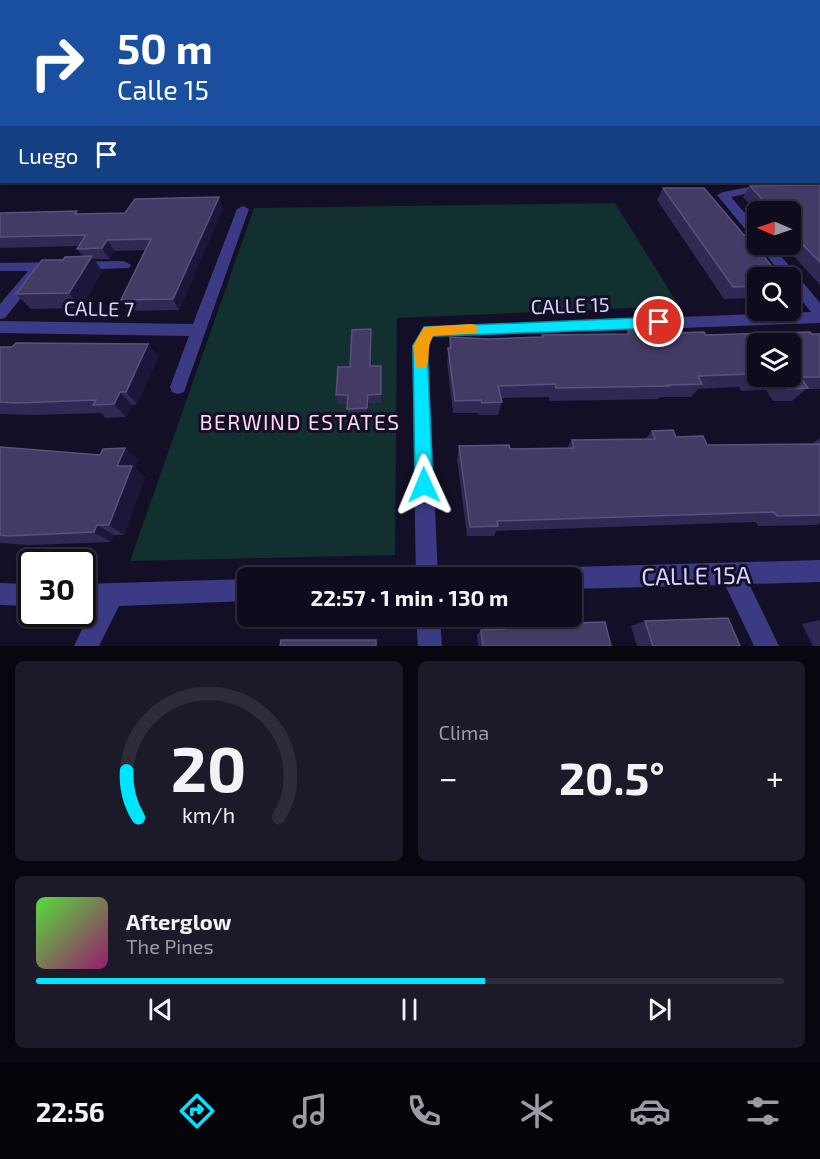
<!DOCTYPE html>
<html lang="es">
<head>
<meta charset="utf-8">
<style>
  body { margin:0; font-family:"Exo 2",sans-serif; background:#1c1929; color:#f1f3f6; height:100vh; display:flex; flex-direction:column; font-size:22px; white-space:nowrap }
  * { box-sizing:border-box; margin:0 }
  p { font-size:20px; color:#9b9ba3 }
  .icon { flex:none; width:33px; height:33px; fill:none; stroke:currentColor; stroke-width:2; stroke-linecap:round; stroke-linejoin:round }
  .map { position:relative; height:646px; overflow:hidden }
  .drawer { display:flex; flex-direction:column; gap:15px; padding:15px; background:#08060f; flex:1 }
  .drawer>* { flex:none }
  .guide { position:absolute; left:0px; top:0px; width:820px; height:183px; box-shadow:0 2px 4px #0004,0 0 0 2px #2e2b3b; background:#1a4fa0; color:#fff; overflow:hidden }
  .needle { width:39px; rotate:272deg }
  .controls { position:absolute; left:747px; top:201px; display:grid; gap:12px }
  .controls a { display:grid; place-items:center; width:54px; height:54px; border-radius:9px; background:#0e0b1c; box-shadow:0 2px 4px #0004,0 0 0 2px #2e2b3b; font-size:30px }
  .speed { position:absolute; left:18px; top:549px; display:flex; gap:12px; font-size:30px; font-weight:700; text-align:center }
  .speed>* { display:grid; place-content:center; width:78px; height:78px; border-radius:50%; background:#0e0b1c; box-shadow:0 2px 4px #0004,0 0 0 2px #2e2b3b; line-height:1 }
  .speed .limit { border:3px solid #111; border-radius:9px; background:#fff; color:#111 }
  .pin { position:absolute; display:grid; place-items:center; width:51px; height:51px; color:#fff; margin:-26px; border:3px solid #fff; border-radius:50%; box-shadow:0 2px 6px #0007 }
  .me { position:absolute; width:66px; margin:-33px; rotate:359deg; stroke-linejoin:round; filter:drop-shadow(0 0 4px #0008) }
  .turn { display:flex; align-items:center; gap:21px; height:126px; padding:0 18px; font-size:27px }
  .turn .icon { width:78px; height:78px; stroke-width:2.5 }
  .turn b { display:block; font-size:42px; line-height:51px }
  .then { display:flex; align-items:center; height:57px; padding:0 18px; background:#0003; gap:12px; font-size:22px }
  .big { font-size:45px; font-weight:700; line-height:1.1 }
  .drawer .card { flex:1; display:flex; flex-direction:column; justify-content:center; gap:9px; min-width:0; padding:0 21px; border-radius:9px; background:#1c1929 }
  .drawer .dial { align-items:center; gap:0 }
  .dial svg { height:156px; overflow:visible; fill:none; stroke:#2e2b3b; stroke-width:7; stroke-linecap:round; text-anchor:middle }
  .dial text { fill:#f1f3f6; stroke:none }
  .song { display:flex; align-items:center; gap:18px }
  .cover { width:72px; height:72px; border-radius:9px; background:linear-gradient(135deg,hsl(110 70% 55%),hsl(320 70% 35%)) }
  .played { height:6px; border-radius:3px; background:linear-gradient(90deg,#00e5ff 60%,#2e2b3b 60%) }
  .keys { display:flex; justify-content:space-around; direction:ltr }
  .heat { display:flex; justify-content:space-between; align-items:center; font-size:33px; direction:ltr }
  .drawer .tiles { flex:1; display:grid; gap:15px; grid-template-columns:1fr 1fr }
  .card:last-child { grid-column:span 2 }
  .trip { position:absolute; left:237px; top:567px; width:345px; height:60px; border-radius:9px; background:#0e0b1c; box-shadow:0 2px 4px #0004,0 0 0 2px #2e2b3b; font-weight:700; line-height:60px; text-align:center }
  .dock { display:flex; height:96px; justify-content:space-around; align-items:center; background:#06040b; color:#9b9ba3 }
  .dock .icon { width:42px; height:42px }
  .dock .selected { color:#00e5ff }
  .dock b { font-size:27px; color:#f1f3f6 }
  .map>svg:first-child { display:block }
</style>
</head>
<body>
<div class="map">
<svg width="820" height="646" viewBox="0 0 820 646">
  <rect width="100%" height="100%" fill="#130f26"/>
  <polygon fill="#12302f" points="615,203 679,306 397,318 395,555 130,561 254,208"/>
  <g fill="none" stroke-linecap="round" stroke-linejoin="round">
    <g fill="#3d3a85" fill-rule="evenodd">
      <rect x="0" y="145" width="2" height="6"/>
      <rect x="819" y="172" width="1" height="6"/>
      <polygon points="774,182 793,182 788,185 731,197 758,228 758,241 754,240 717,195 723,192"/>
      <polygon points="243,206 249,209 184,392 178,394 172,392 170,387 189,336 0,333 0,321 193,324 237,209"/>
      <polygon points="758,244 771,244 820,303 820,323 433,337 428,346 438,578 416,578 412,346 424,327 811,312 790,286 790,278 784,278"/>
      <polygon points="124,261 131,265 129,268 43,271 5,318 0,319 0,304 28,271 0,271 0,263"/>
      <polygon points="820,560 820,582 749,584 779,646 754,646 725,585 572,589 572,578 561,578 564,570 572,567"/>
      <polygon points="248,579 248,601 119,606 99,646 74,646 93,607 82,607 82,584"/>
      <polygon points="0,583 32,584 32,606 0,605"/>
      <polygon points="416,616 440,616 442,646 418,646"/>
    </g>
  </g>
  <g fill="#312854">
    <rect x="0" y="77" width="2" height="61"/>
    <polygon points="819,180 820,180 820,285 783,244 790,244 790,212 758,212 758,213 743,197 750,186 814,185 817,182 819,182"/>
    <polygon points="663,188 758,278 758,298 724,299 657,200"/>
    <polygon points="223,208 179,310 129,311 121,300 146,250 114,251 109,259 94,259 102,271 81,308 31,309 16,294 63,260 83,256 77,249 79,246 0,248 0,213 80,214 125,213"/>
    <polygon points="371,329 372,338 371,366 382,374 381,403 369,403 368,417 349,417 347,409 348,404 338,404 336,395 350,367"/>
    <polygon points="628,331 706,335 820,334 820,389 806,389 792,401 773,401 766,390 741,391 739,387 698,389 691,397 660,397 658,399 550,401 549,397 501,398 502,402 498,415 479,415 478,413 453,413 447,362 450,337 489,339 542,337 542,335 626,334"/>
    <polygon points="148,344 158,357 137,404 132,405 126,417 106,418 101,413 33,415 0,414 0,347 12,347"/>
    <polygon points="652,431 707,445 812,444 820,438 820,523 816,525 758,526 756,522 496,531 494,536 467,536 457,459 459,446 510,449 567,448 572,440 645,439"/>
    <polygon points="0,447 100,455 125,448 138,460 135,468 145,477 124,535 114,535 111,542 30,545 0,543"/>
    <polygon points="820,620 820,646 813,646 802,624"/>
    <polygon points="645,621 740,646 637,646 631,626"/>
    <polygon points="505,625 611,646 478,646 477,635 481,630 501,629"/>
  </g>
  <g fill="#1d163a">
    <polygon points="219,197 223,208 179,310 173,299"/>
    <polygon points="107,240 114,251 109,259 102,248"/>
    <polygon points="92,256 102,271 81,308 69,293"/>
    <polygon points="371,329 372,338 371,375 370,366"/>
    <polygon points="148,344 158,357 137,404 126,392"/>
    <polygon points="381,366 382,374 381,403"/>
    <polygon points="120,392 132,405 126,417 114,404"/>
    <polygon points="368,395 369,403 368,417 367,408"/>
    <polygon points="125,448 138,460 135,468 145,477 124,535 109,525 117,466"/>
    <polygon points="97,525 114,535 111,542 94,532"/>
  </g>
  <g fill="#433a66" stroke="#5a527e" stroke-width="1.5" fill-rule="evenodd">
    <rect x="0" y="77" width="2" height="52"/>
    <polygon points="820,185 820,262 790,232 790,212 774,212 750,186"/>
    <polygon points="663,188 704,188 744,235 747,235 781,278 758,278 758,286 733,287"/>
    <polygon points="219,197 173,299 121,300 151,239 107,240 102,248 77,249 86,235 0,237 0,213 77,211 75,214 125,213 135,199"/>
    <polygon points="92,256 69,293 16,294 42,260 63,260 65,257"/>
    <polygon points="371,329 370,366 381,366 381,394 368,395 367,408 347,409 348,395 336,395 338,367 350,367 352,330"/>
    <path d="M628,331H669L670,333L704,332L706,335L810,332L812,334H820V377H800L808,388L788,389L780,377L755,378L752,374L698,376L702,384L668,385L669,386L556,388L555,384L498,386L502,402L482,403L481,400L455,401L448,348H451L450,337L489,339L543,337L542,335L629,334ZM758,344H790V376H758Z"/>
    <polygon points="16,343 148,344 126,392 120,392 114,404 93,405 96,400 17,403 0,402 0,347 12,347"/>
    <polygon points="673,430 676,437 703,436 707,445 820,444 820,515 777,516 774,512 497,521 498,526 470,527 459,446 509,445 510,449 574,448 572,440 655,439 652,431"/>
    <polygon points="0,447 100,455 103,449 125,448 117,466 132,466 109,525 97,525 94,532 8,536 0,535"/>
    <polygon points="728,618 740,646 653,646 645,621"/>
    <polygon points="605,622 611,646 483,646 481,630 506,629 505,625"/>
    <polygon points="281,640 376,640 376,646 280,646"/>
  </g>
  <linearGradient id="sky" x2="0" y2="1"><stop stop-color="#0a0815"/><stop offset="0.46" stop-color="#333752"/><stop offset="1" stop-color="#333752" stop-opacity="0"/></linearGradient>
  <rect width="820" height="167" fill="url(#sky)"/>
  <polygon fill="#00e5ff" stroke="#0095a6" stroke-width="1.5" points="659,317 666,322 659,328 433,336 427,346 433,485 430,491 424,494 418,491 415,485 413,346 424,327"/>
  <path fill="#f59e0b" d="M471,324L476,325L478,329L476,333L433,336C426,348 431,357 426,368H416L413,346L424,327Z"/>
  <g text-anchor="middle" dominant-baseline="central" stroke-width="6" stroke-linejoin="round" paint-order="stroke">
    <g font-size="20" fill="#d9d4ff" stroke="#130f26">
      <text transform="translate(570 305) rotate(-2)">CALLE 15</text>
      <text transform="translate(99 308) rotate(1)">CALLE 7</text>
    </g>
    <g font-size="21" letter-spacing="1.5" fill="#ffd6f0" stroke="#130f26">
      <text x="300" y="421">BERWIND ESTATES</text>
    </g>
    <g font-size="24" fill="#d9d4ff" stroke="#130f26">
      <text transform="translate(696 575) rotate(-1)">CALLE 15A</text>
    </g>
  </g>
</svg>
<div class="controls">
<a><svg class="needle" viewBox="-14 -14 28 28"><path d="M0-13l5 13h-10z" fill="#e53935"/><path d="M0 13l5-13h-10z" fill="#9b9ba3"/></svg></a>
<a><svg class="icon" aria-label="search" viewBox="0 0 24 24"><circle cx="10" cy="10" r="6"/><path d="M15 15l6 6"/></svg></a>
<a><svg class="icon" aria-label="layers" viewBox="0 0 24 24"><path d="M12 4l9 5-9 5-9-5zM3 14l9 5 9-5"/></svg></a>
</div>
<div class="speed"><div class="limit">30</div></div>
<div class="pin" style="left:659px;top:322px;background:#d93025"><svg class="icon" aria-label="arrive" viewBox="0 0 24 24"><path d="M6 21V4h12l-3 4 3 4H6"/></svg></div>
<svg class="me" style="left:424px;top:485px" viewBox="-20 -20 40 40"><path d="M0-17L14 15 0 8-14 15z" fill="#00e5ff" stroke="#fff" stroke-width="4"/></svg>
<div class="trip">22:57 · 1 min · 130 m</div>
<div class="guide">
<div class="turn"><svg class="icon" aria-label="right" viewBox="0 0 24 24"><path d="M7 20v-9h11M14 6l5 5-5 5"/></svg><div><b>50 m</b>Calle 15</div></div>
<div class="then">Luego<svg class="icon" aria-label="arrive" viewBox="0 0 24 24"><path d="M6 21V4h12l-3 4 3 4H6"/></svg></div>
</div>
</div>
<section class="drawer">
<div class="tiles">
<div class="card dial"><svg viewBox="0 0 100 80">
<path d="M14 69A42 42 0 1 1 86 69"/>
<path d="M14 69A42 42 0 0 1 8 45" stroke="#00e5ff"/>
<text x="50" y="56" font-size="32" font-weight="700">20</text>
<text x="50" y="72" font-size="11">km/h</text>
</svg></div>
<div class="card"><p>Clima</p>
<div class="heat"><a>−</a><b class="big">20.5°</b><a>+</a></div>
</div>
<div class="card">
<div class="song"><i class="cover"></i><div><b>Afterglow</b><p>The Pines</p></div></div>
<div class="played"></div>
<div class="keys"><svg class="icon" aria-label="previous" viewBox="0 0 24 24"><path d="M18 5L8 12l10 7zM5 5v14"/></svg><svg class="icon" aria-label="pause" viewBox="0 0 24 24"><path d="M8 5v14M16 5v14"/></svg><svg class="icon" aria-label="next" viewBox="0 0 24 24"><path d="M6 5l10 7-10 7zM19 5v14"/></svg></div>
</div>
</div>
</section>
<nav class="dock">
<b>22:56</b>
<svg class="icon selected" aria-label="directions" viewBox="0 0 24 24"><path d="M12 3l9 9-9 9-9-9zM9 14v-3h6M13 9l2 2-2 2"/></svg>
<svg class="icon" aria-label="music" viewBox="0 0 24 24"><path d="M9 18V5l10-2v13"/><circle cx="6" cy="18" r="3"/><circle cx="16" cy="16" r="3"/></svg>
<svg class="icon" aria-label="phone" viewBox="0 0 24 24"><path d="M5 4h4l2 5-3 2q2 4 5 5l2-3 5 2v4C11 20 4 13 5 4z"/></svg>
<svg class="icon" aria-label="climate" viewBox="0 0 24 24"><path d="M12 3v18M4 7l16 10M4 17L20 7"/></svg>
<svg class="icon" aria-label="car" viewBox="0 0 24 24"><path d="M5 17H2v-5l4-1 3-4h7l3 4 3 1v5h-3M9 17h6M6 11h13"/><circle cx="7" cy="17" r="2"/><circle cx="17" cy="17" r="2"/></svg>
<svg class="icon" aria-label="filters" viewBox="0 0 24 24"><path d="M4 7h16M4 17h16"/><circle cx="9" cy="7" r="2"/><circle cx="15" cy="17" r="2"/></svg>
</nav>
</body>
</html>
